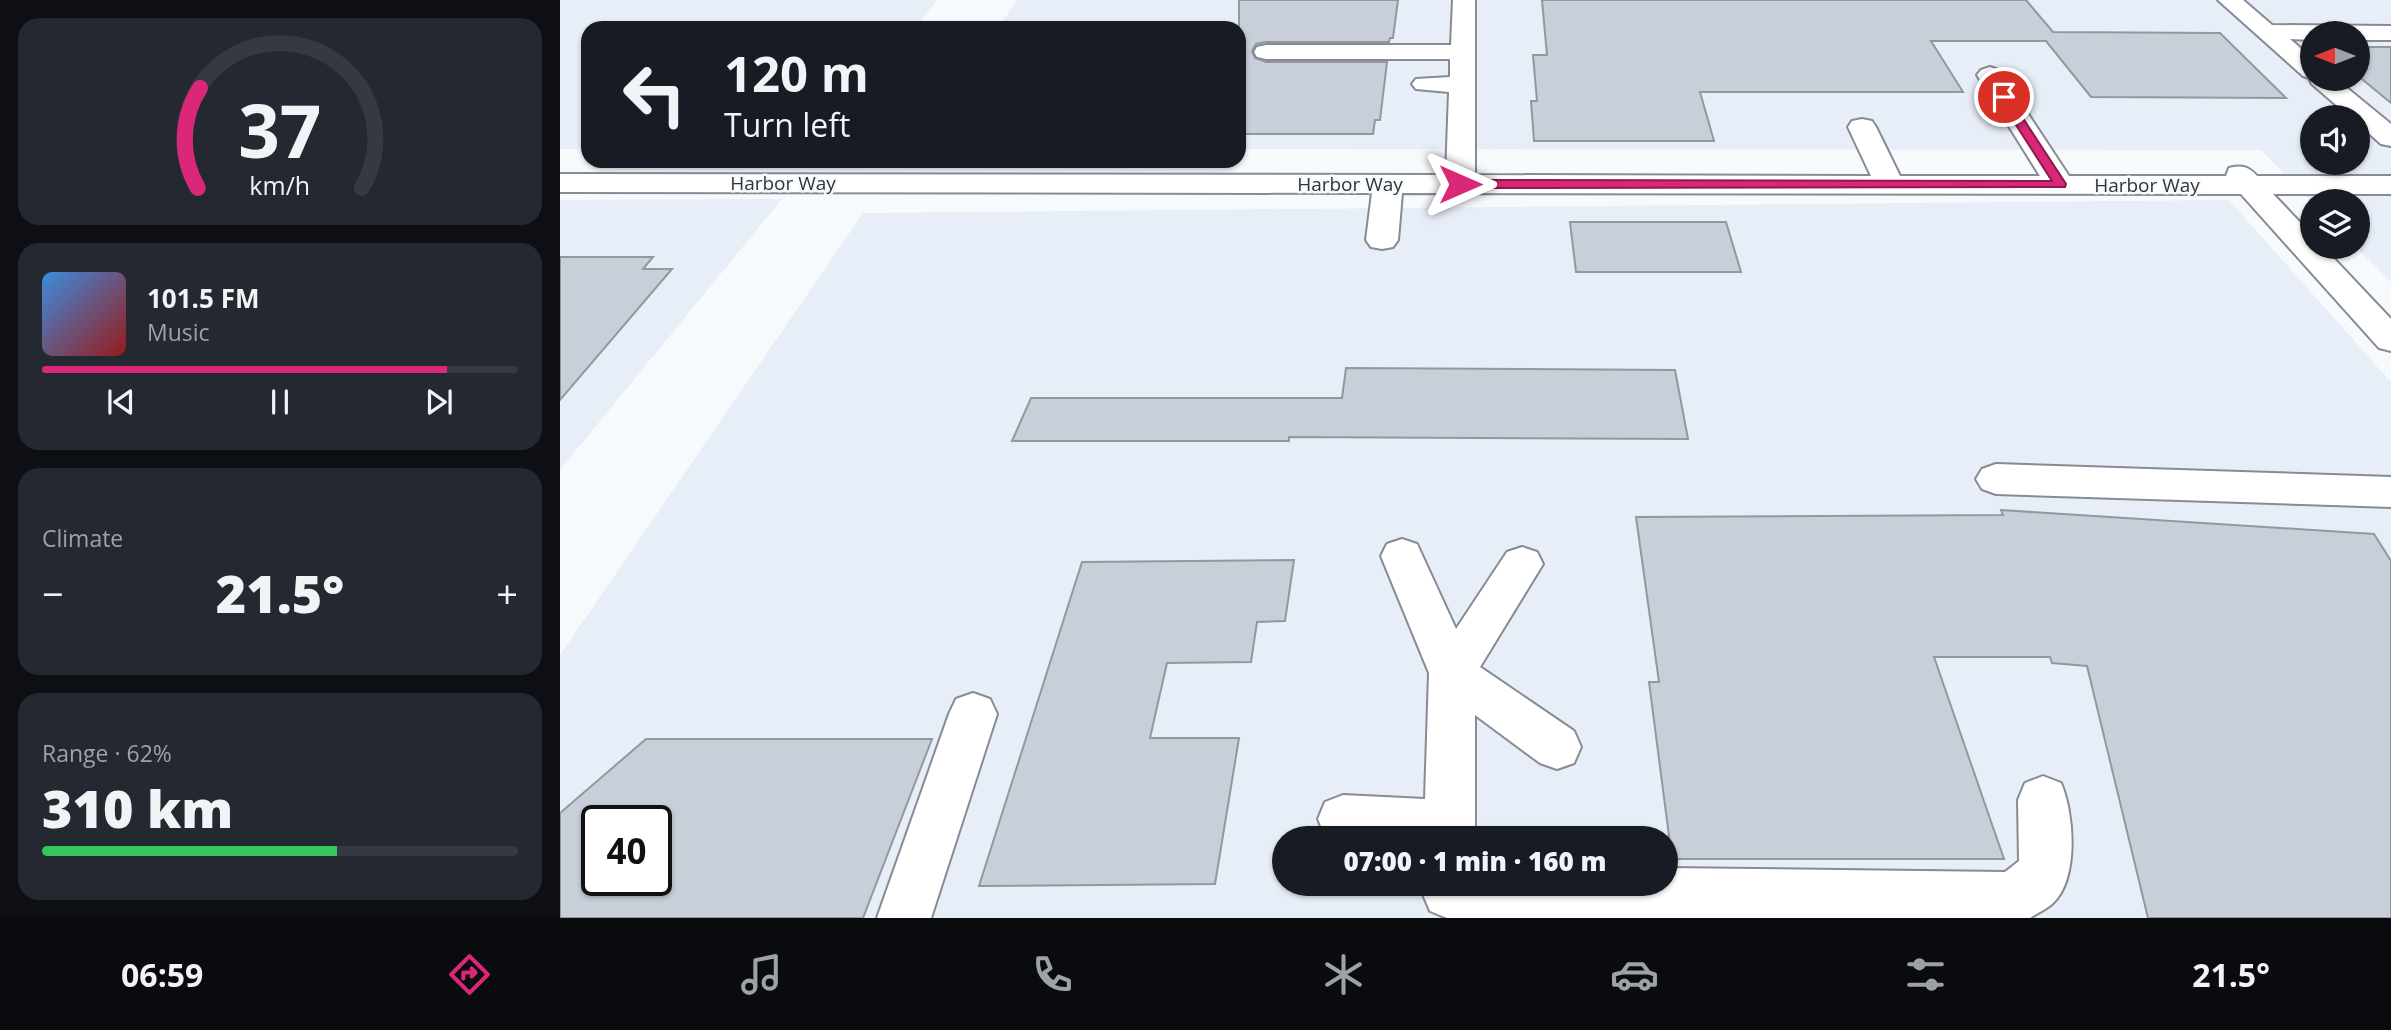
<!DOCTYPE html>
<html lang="en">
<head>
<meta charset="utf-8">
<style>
  body { margin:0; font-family:"Open Sans",sans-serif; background:#242831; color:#f1f3f6; height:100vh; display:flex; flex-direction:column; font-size:26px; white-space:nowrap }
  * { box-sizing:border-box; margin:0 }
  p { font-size:23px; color:#9ea1a6 }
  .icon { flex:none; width:38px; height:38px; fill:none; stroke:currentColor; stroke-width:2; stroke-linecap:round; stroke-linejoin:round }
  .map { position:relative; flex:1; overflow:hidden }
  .sheet { display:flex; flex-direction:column; gap:18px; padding:18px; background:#0d0f14; width:560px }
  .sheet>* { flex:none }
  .top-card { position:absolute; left:21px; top:21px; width:665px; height:147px; border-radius:21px; box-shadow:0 2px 5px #0004; background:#171b24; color:#f1f3f6; overflow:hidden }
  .needle { width:46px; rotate:270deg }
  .tools { position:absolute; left:1740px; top:21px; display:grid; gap:14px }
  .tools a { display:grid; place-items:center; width:70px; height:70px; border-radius:50%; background:#171b24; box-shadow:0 2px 5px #0004; font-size:35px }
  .speed { position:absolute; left:21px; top:805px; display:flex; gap:14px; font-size:35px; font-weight:700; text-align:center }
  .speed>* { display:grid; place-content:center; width:91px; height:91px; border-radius:50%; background:#171b24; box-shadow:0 2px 5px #0004; line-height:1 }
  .speed .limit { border:4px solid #111; border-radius:10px; background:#fff; color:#111 }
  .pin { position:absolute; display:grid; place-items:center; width:60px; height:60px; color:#fff; margin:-30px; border:4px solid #fff; border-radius:50%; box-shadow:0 2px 7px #0007 }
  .me { position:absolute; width:77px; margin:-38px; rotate:90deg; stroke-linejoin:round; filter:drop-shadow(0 0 5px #0008) }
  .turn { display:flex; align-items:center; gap:24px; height:147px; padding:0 28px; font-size:32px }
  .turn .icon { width:91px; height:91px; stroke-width:2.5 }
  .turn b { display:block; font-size:49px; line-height:60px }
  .big { font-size:52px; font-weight:800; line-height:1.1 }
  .sheet .widget { flex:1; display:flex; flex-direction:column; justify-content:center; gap:10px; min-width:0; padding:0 24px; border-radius:21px; background:#242831 }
  .sheet .dial { align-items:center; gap:0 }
  .dial svg { height:182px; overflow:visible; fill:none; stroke:#363941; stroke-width:7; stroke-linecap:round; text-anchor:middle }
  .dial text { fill:#f1f3f6; stroke:none }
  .song { display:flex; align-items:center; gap:21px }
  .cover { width:84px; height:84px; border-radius:10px; background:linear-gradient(135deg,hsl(210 70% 55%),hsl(0 70% 35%)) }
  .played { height:7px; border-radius:4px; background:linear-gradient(90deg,#db2777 85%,#363941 85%) }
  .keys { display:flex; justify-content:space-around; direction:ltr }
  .heat { display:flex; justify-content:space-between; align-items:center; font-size:38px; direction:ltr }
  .charge { height:10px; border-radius:5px; background:linear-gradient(90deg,#34c759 62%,#363941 0) }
  .trip { position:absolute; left:712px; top:826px; width:406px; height:70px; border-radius:35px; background:#171b24; box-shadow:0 2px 5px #0004; font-weight:800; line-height:70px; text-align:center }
  .menu { display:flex; height:112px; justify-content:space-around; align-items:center; background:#090b0e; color:#9ea1a6 }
  .menu .icon { width:49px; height:49px }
  .menu .on { color:#db2777 }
  .menu b { font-size:32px; color:#f1f3f6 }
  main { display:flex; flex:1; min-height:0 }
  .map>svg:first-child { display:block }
</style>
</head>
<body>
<main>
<section class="sheet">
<div class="widget dial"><svg viewBox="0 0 100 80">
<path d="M14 69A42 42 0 1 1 86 69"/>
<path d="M14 69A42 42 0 0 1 15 25" stroke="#db2777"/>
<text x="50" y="56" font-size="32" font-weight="700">37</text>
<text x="50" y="72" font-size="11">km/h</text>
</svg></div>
<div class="widget">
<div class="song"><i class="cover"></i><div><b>101.5 FM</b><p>Music</p></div></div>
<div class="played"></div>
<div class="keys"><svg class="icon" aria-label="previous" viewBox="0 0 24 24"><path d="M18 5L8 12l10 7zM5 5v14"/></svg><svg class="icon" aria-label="pause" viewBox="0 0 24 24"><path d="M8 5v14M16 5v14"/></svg><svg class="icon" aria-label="next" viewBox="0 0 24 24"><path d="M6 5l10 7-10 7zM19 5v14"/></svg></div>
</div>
<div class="widget"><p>Climate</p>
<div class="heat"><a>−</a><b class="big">21.5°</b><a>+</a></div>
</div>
<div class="widget"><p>Range · 62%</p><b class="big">310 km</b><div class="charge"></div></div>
</section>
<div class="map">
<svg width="1831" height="918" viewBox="0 0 1831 918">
  <rect width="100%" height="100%" fill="#f7fafd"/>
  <g fill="#e8eef8" fill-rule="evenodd">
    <polygon points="0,0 377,0 355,28 28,28 28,149 0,149"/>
    <path d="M457,0H1831V282L1796,247L1797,201L1752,202L1701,150L679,149V28H438ZM1752,33H1797V79H1752ZM1752,117H1797V163H1752Z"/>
    <polygon points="222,199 0,470 0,200"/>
    <path d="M1669,200L1831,382V918H0V655L303,213ZM37,821H96V880H37ZM724,838H1106V884H724Z"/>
  </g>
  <g fill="#c9cfd9" stroke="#9297a0" stroke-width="2" fill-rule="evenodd">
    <polygon points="679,0 838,0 833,38 830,38 829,42 706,42 696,44 692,51 695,58 706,62 827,62 820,120 815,120 813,134 679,134"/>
    <polygon points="982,0 1466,0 1493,32 1660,33 1726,98 1531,97 1486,41 1371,41 1403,92 1140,92 1154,141 974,141 971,101 977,101 973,55 987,55"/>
    <polygon points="1797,47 1831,47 1831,103 1797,75"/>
    <polygon points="1010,222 1166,222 1181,272 1016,272"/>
    <polygon points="0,257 93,257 83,269 112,269 0,400"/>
    <polygon points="786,368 1115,370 1128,439 729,437 729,441 452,441 471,398 782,398"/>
    <polygon points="1441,510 1814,534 1831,561 1831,918 1588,918 1527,666 1492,663 1490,657 1374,657 1444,859 1112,859 1089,682 1099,682 1076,517 1443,515"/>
    <polygon points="734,560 725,621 697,622 691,662 607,663 590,738 679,738 655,884 419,886 522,562"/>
    <path d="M86,739H372L303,918H0V813ZM37,821H96V880H37Z"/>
  </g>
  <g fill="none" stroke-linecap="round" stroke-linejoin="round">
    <defs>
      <g id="minor">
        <path d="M893,0H915V175L1311,176L1288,127L1292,121L1302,119L1312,121L1316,127L1340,176H1480L1417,75L1421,70L1430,67L1439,70L1509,176H1666L1669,168C1682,165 1688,166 1697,176H1831V194H1713L1752,235V247H1763L1831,319V351L1819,348L1681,194L842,193L838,240L833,247L822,249L811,247L806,240L812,193L0,192V174L886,175L889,92L856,89L852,84L856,79L890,77V59H706L697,57L694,52L697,47L706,45H891Z"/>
        <polygon points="1658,0 1683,0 1712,25 1831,26 1831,40 1797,40 1797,33 1752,33 1752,40 1730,39 1752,58 1752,79 1776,79 1831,124 1831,146 1821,144 1797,123 1797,117 1790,117 1752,84 1749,78 1743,76"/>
        <polygon points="1436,464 1831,477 1831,507 1436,494 1422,489 1416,479 1422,469"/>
        <polygon points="842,539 857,544 896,629 947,552 962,547 977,552 983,564 920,667 1014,731 1021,747 1014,763 997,769 980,763 915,715 915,838 770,838 765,836 758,819 765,802 783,795 865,799 869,673 821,556 827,544"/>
        <polygon points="413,693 430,699 437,714 371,918 317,918 389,714 396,699"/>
        <path d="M1483,776L1501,783C1514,813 1519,878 1493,903C1487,909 1477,913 1470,918H887L870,911L862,892L866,884H1106V868L1445,872L1459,861L1458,800L1465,783Z"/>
      </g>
    </defs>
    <use href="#minor" stroke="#868b94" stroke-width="4"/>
    <use href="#minor" fill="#fff" fill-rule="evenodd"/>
  </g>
  <polygon fill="#db2777" stroke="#8e194d" stroke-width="2" points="1440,94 1447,94 1506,184 1505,187 900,188 894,184 900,180 1492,181 1438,97"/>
  <g text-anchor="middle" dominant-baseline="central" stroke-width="5" stroke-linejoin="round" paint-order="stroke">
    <g font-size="19" fill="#323538" stroke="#f7fafd">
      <text x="223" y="183">Harbor Way</text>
      <text x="790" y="184">Harbor Way</text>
      <text x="1587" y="185">Harbor Way</text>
    </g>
  </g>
</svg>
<div class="tools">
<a><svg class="needle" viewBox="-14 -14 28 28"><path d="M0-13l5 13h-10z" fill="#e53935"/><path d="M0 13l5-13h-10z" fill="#9ea1a6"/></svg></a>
<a><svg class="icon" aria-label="sound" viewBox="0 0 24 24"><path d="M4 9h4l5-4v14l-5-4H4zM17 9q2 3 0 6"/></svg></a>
<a><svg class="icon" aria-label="layers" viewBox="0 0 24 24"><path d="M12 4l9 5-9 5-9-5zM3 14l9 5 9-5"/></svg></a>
</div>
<div class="speed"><div class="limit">40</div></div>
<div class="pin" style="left:1444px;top:97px;background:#d93025"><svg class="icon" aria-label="arrive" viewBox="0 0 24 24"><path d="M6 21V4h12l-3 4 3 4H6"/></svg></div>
<svg class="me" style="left:900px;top:184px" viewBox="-20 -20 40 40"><path d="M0-17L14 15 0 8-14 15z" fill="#db2777" stroke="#fff" stroke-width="4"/></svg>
<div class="trip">07:00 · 1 min · 160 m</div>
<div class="top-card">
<div class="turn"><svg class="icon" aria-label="left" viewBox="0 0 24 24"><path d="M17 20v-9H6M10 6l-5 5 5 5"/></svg><div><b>120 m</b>Turn left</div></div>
</div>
</div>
</main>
<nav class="menu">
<b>06:59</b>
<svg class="icon on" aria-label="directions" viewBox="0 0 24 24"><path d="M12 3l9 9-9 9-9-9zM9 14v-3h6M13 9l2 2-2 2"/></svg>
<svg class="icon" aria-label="music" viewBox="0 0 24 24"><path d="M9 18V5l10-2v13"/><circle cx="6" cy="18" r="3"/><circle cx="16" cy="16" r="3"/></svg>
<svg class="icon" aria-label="phone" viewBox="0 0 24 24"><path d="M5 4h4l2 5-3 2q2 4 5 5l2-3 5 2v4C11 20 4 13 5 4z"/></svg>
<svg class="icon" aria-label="climate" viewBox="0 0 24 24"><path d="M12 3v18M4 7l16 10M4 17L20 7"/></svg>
<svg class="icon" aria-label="car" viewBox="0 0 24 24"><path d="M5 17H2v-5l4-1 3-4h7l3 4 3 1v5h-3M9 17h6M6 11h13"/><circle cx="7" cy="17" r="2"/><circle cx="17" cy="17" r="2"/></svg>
<svg class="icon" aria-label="filters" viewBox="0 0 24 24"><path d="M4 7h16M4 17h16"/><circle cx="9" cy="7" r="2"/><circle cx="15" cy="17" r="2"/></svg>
<b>21.5°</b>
</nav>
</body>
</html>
